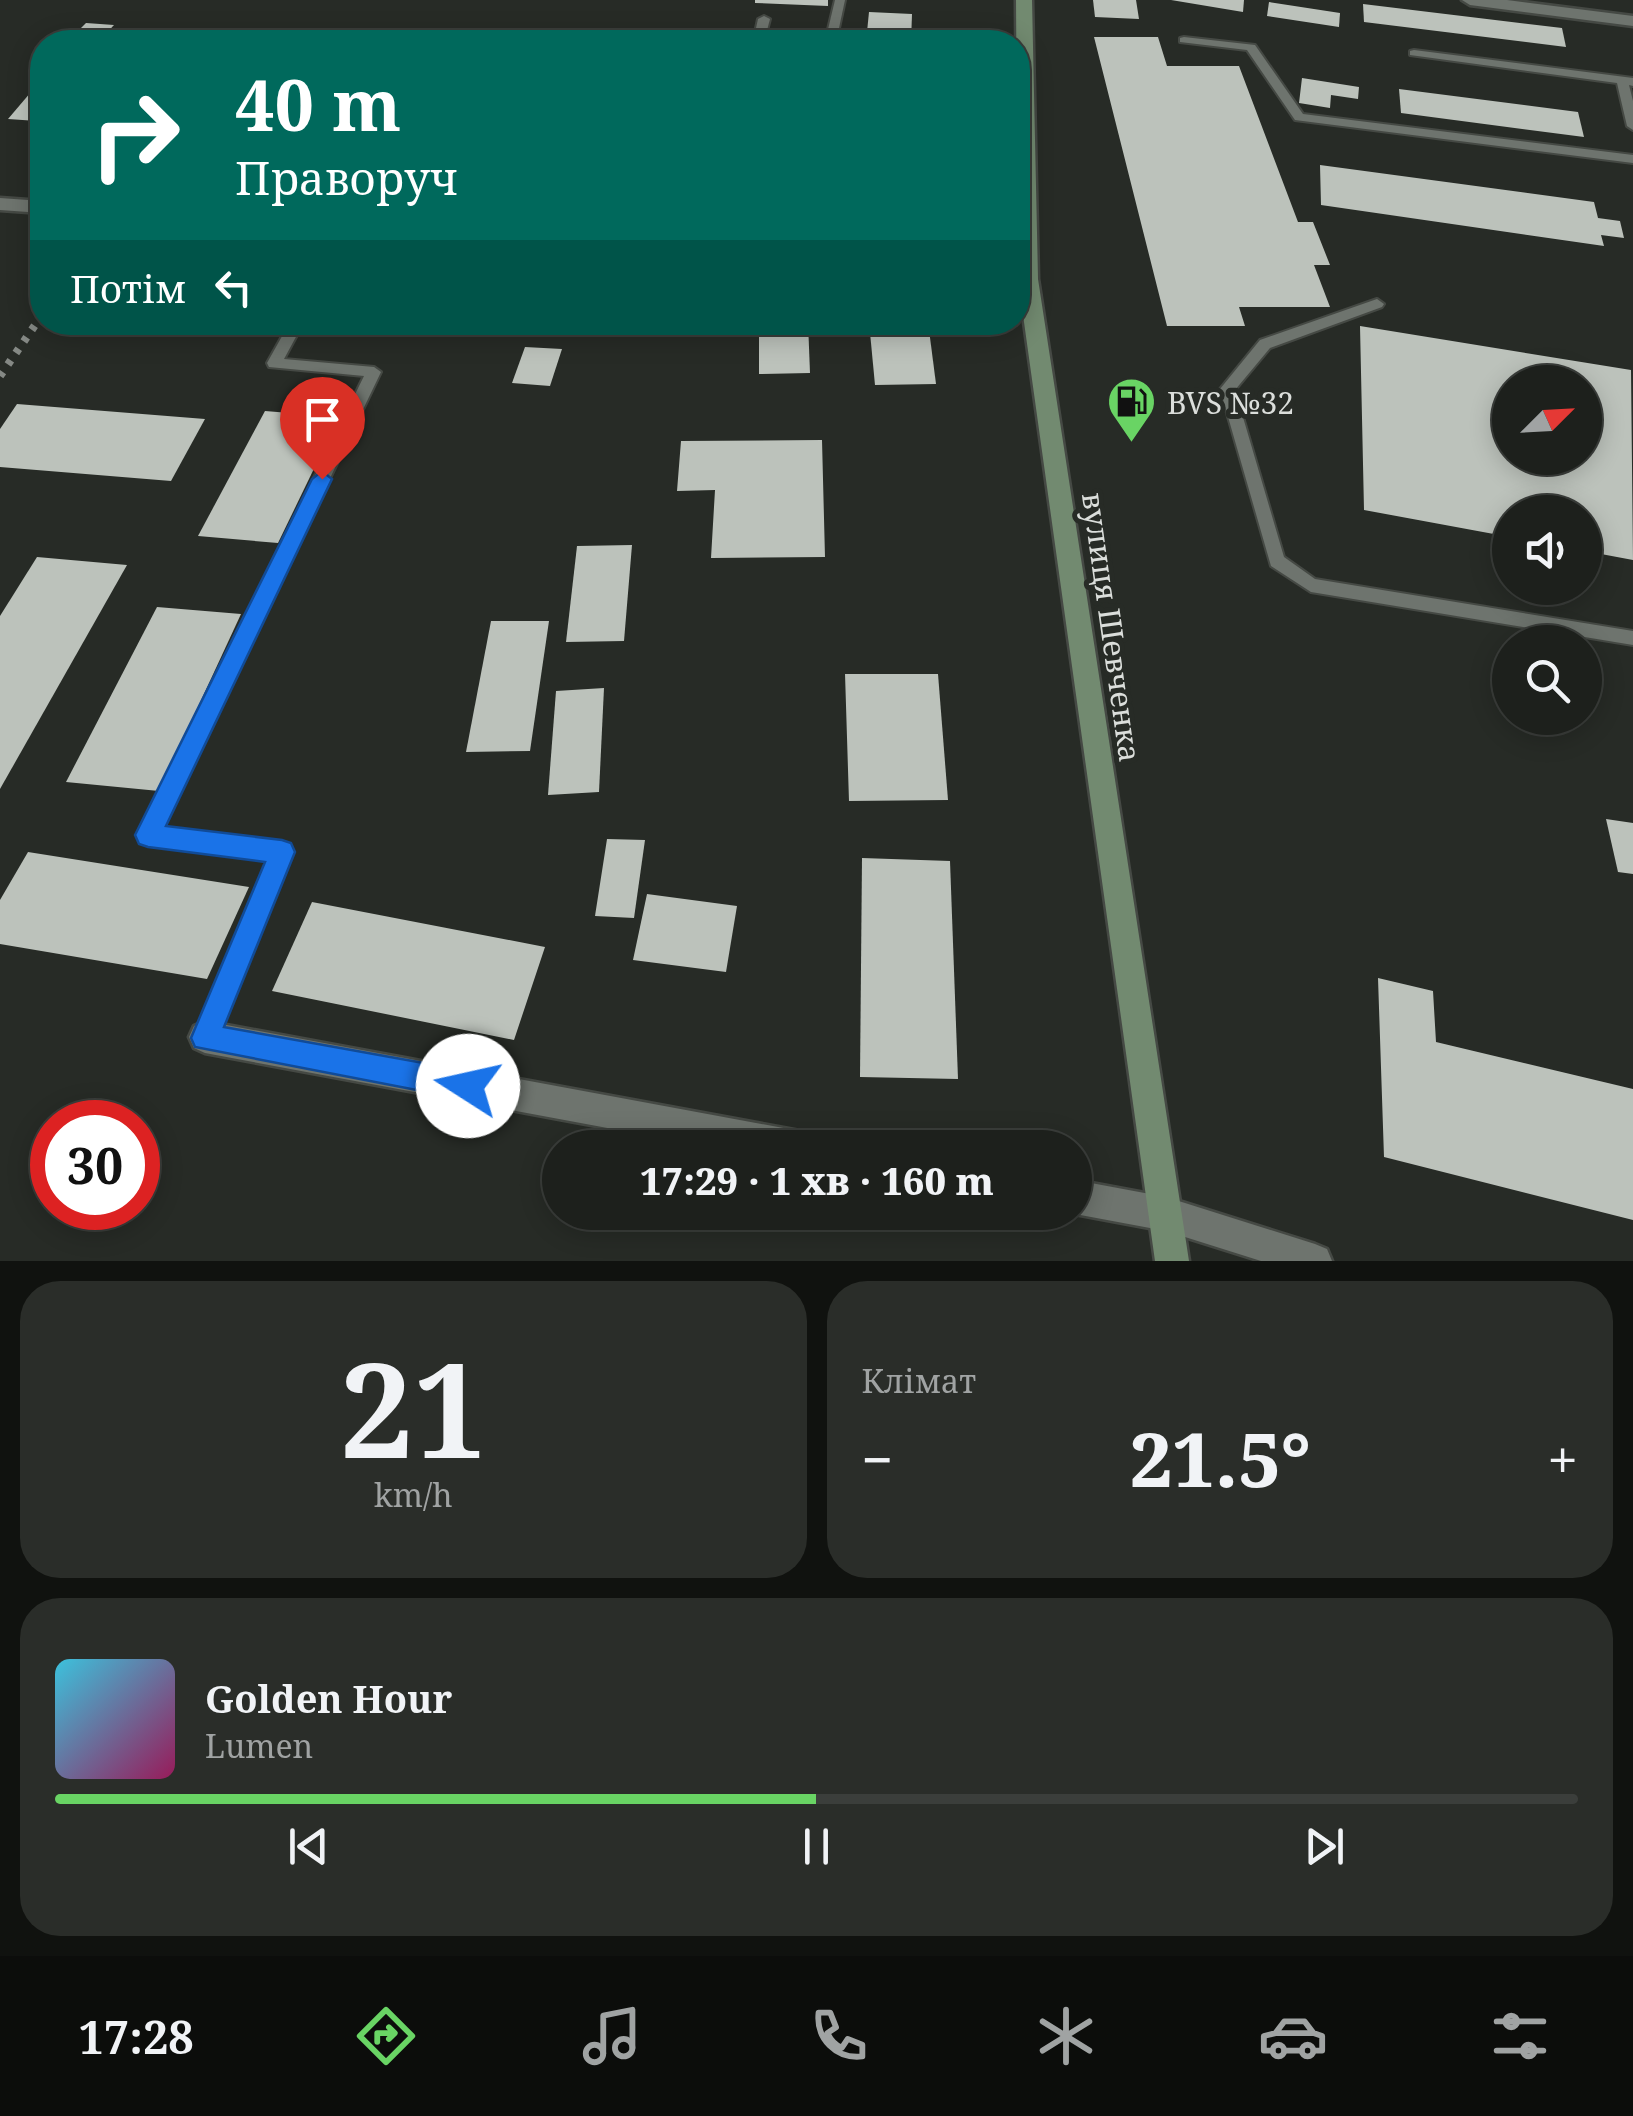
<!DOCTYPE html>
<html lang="uk">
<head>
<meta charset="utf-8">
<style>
  body { margin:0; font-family:"Noto Serif",serif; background:#2a2d29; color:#f1f3f6; height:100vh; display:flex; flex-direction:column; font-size:38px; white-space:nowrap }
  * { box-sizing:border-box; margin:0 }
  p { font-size:32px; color:#a0a3a3 }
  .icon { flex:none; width:55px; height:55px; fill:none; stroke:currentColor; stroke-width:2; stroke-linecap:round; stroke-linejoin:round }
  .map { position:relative; height:1261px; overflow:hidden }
  .details { display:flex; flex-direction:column; gap:20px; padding:20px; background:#10120f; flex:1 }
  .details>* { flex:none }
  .guide { position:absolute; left:30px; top:30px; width:1000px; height:305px; border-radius:40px; box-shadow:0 5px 25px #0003,0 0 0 2px #3b3e3b; background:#00695c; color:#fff; overflow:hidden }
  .needle { width:65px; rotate:66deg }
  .controls { position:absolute; left:1492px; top:365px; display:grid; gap:20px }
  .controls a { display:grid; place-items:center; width:110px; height:110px; border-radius:50%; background:#1d201c; box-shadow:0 5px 25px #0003,0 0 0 2px #3b3e3b; font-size:50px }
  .speed { position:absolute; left:30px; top:1100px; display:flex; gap:20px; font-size:50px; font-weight:700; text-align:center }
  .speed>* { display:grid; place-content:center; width:130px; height:130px; border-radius:50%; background:#1d201c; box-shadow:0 5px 25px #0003,0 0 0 2px #3b3e3b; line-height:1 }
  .speed .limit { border:15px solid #d22; background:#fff; color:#111 }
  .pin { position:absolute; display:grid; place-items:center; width:85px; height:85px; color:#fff; margin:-102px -42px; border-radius:50% 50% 50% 0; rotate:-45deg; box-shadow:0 0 10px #0007 }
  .pin .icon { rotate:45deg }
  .me { position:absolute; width:110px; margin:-55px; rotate:280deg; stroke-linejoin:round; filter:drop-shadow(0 0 8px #0008) }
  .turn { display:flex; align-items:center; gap:35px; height:210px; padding:0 40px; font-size:45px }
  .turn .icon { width:130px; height:130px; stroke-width:2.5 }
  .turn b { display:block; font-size:70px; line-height:85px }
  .then { display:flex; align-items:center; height:95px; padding:0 40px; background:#0003; gap:20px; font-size:38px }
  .big { font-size:75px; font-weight:800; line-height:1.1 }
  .details .card { flex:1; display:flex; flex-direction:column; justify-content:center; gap:15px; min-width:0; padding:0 35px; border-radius:40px; background:#2a2d29 }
  .details .dial { align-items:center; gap:0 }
  .dial b { font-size:130px; line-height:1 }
  .song { display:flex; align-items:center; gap:30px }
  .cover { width:120px; height:120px; border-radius:15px; background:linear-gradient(135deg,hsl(190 70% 55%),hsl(330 70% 35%)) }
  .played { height:10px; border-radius:5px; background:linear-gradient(90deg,#69d464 50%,#3b3e3b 50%) }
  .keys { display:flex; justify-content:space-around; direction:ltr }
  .heat { display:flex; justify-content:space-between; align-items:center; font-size:55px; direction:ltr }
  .details .tiles { flex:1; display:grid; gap:20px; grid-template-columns:1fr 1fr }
  .card:last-child { grid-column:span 2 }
  .trip { position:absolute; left:542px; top:1130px; width:550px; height:100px; border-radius:50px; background:#1d201c; box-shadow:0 5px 25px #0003,0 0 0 2px #3b3e3b; font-weight:800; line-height:100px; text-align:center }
  .tab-bar { display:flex; height:160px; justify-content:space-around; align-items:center; background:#0c0d0b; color:#a0a3a3 }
  .tab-bar .icon { width:70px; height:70px }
  .tab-bar .selected { color:#69d464 }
  .tab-bar b { font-size:45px; color:#f1f3f6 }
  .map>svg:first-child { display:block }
</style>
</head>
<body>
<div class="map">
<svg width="1633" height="1261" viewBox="0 0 1633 1261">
  <rect width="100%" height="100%" fill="#272b26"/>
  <g fill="#bcc2bb" fill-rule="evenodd">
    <polygon points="755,0 828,0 828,6 755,3"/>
    <polygon points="1093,0 1136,0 1139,19 1095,17"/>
    <polygon points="1171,0 1244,0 1243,12"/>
    <polygon points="1269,2 1340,13 1339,27 1267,16"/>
    <polygon points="1363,4 1562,28 1566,47 1364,22"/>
    <polygon points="869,12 912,14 911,42 866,42"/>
    <polygon points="86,23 114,25 102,38 74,35"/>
    <polygon points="1094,37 1158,37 1167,66 1239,66 1298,222 1313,222 1330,265 1314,265 1330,307 1239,307 1245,326 1167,326"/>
    <polygon points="1302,78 1359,87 1358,99 1331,95 1330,108 1299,103"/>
    <polygon points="1399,89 1578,112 1584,137 1401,113"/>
    <polygon points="31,92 42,93 42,114 37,121 8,119"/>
    <polygon points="1320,165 1594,202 1598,218 1620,221 1624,238 1601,235 1604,246 1321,205"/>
    <polygon points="759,322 808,322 810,373 759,374"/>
    <polygon points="869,322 928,322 936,384 875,385"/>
    <path d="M1360,326L1631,370L1633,560L1585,551V512H1510V537L1364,510ZM1510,382H1585V458H1510Z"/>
    <polygon points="525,347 562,349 550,386 512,383"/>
    <polygon points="17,404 205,419 171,481 0,467 0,429"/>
    <polygon points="265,411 339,417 278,543 198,536"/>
    <polygon points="822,440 825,557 711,558 715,490 677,491 681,441"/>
    <polygon points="632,545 624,641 566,642 577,546"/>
    <polygon points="37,557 127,565 0,789 0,616"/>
    <polygon points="157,607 241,614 159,791 66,782"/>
    <polygon points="491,621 549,621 530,751 466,752"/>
    <polygon points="845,674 938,674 948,800 849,801"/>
    <polygon points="604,688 599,792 548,795 556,691"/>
    <polygon points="1606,819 1633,823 1633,874 1618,872"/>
    <polygon points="607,839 645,840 634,918 595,916"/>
    <polygon points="28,852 249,887 207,979 0,944 0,900"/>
    <polygon points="862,858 950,861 958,1079 860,1077"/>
    <polygon points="647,894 737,906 726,972 633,960"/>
    <polygon points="312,902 545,947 514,1040 272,991"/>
    <polygon points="1378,978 1433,991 1436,1042 1633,1089 1633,1220 1384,1157"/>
  </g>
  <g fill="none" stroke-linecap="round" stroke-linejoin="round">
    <defs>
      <g id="service">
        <polygon points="835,0 845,0 836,42 825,42"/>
        <polygon points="764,16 770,19 764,42 753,42 758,19"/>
        <polygon points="1184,37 1255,45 1303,114 1633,155 1633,163 1295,120 1247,50 1180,42 1180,38"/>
        <polygon points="1414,50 1633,78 1633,86 1629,85 1633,101 1633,130 1627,126 1617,83 1410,55 1410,51"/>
        <polygon points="1377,299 1384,304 1382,307 1270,348 1235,390 1284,557 1315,579 1633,631 1633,645 1311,592 1271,566 1220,389 1260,340"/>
        <polygon points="290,322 304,322 284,359 374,367 381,372 162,828 282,843 289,845 292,852 213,1045 205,1048 197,1045 194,1037 269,860 148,844 141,841 138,835 364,376 269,367 267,363"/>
      </g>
      <g id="minor">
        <polygon points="1462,0 1507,0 1633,16 1633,26 1470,5"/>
        <polygon points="0,198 42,201 42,213 0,210"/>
        <polygon points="205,1021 805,1132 817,1136 821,1148 715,1148 205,1053 194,1048 189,1037 194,1026"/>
        <polygon points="1075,1180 1166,1197 1315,1244 1327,1249 1332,1261 1261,1261 1166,1231 1075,1214"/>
      </g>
      <polygon id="secondary" points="1016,0 1032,0 1038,279 1189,1261 1155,1261 1018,279"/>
    </defs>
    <use href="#service" stroke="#454944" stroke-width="4"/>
    <use href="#minor" stroke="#454944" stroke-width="5"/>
    <use href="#secondary" stroke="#454944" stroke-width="5"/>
    <use href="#service" fill="#6e746e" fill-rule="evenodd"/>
    <use href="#minor" fill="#6e746e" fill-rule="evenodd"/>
    <use href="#secondary" fill="#728a70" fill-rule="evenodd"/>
    <polyline stroke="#858985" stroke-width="8" stroke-dasharray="5 9" stroke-linecap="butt" points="0,376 42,315"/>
  </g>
  <polygon fill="#1a73e8" stroke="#114b97" stroke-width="2.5" points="322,471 332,479 166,826 282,840 291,843 295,852 224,1027 468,1071 478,1075 482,1086 478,1096 468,1100 195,1047 191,1038 265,862 148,847 139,844 135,835 312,479"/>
  <defs>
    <symbol id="fuel-pin" viewBox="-11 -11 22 30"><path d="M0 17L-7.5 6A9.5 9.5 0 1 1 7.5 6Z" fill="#69d464" stroke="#272b26"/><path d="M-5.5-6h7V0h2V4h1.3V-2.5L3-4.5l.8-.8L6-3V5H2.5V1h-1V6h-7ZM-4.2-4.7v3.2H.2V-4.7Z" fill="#111"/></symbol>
  </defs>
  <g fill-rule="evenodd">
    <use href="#fuel-pin" x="1104" y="374" width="55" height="75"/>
  </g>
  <g text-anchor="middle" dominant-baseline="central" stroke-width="10" stroke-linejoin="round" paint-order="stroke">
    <g font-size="30" fill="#dbdedb" stroke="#272b26" text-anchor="start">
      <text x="1167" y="402">BVS №32</text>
    </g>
    <g font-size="30" fill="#dbdedb" stroke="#272b26">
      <text transform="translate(1112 627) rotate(82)">вулиця Шевченка</text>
    </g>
  </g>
</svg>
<div class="controls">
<a><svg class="needle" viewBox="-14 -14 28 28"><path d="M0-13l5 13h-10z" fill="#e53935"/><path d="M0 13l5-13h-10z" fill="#a0a3a3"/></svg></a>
<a><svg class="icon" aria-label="sound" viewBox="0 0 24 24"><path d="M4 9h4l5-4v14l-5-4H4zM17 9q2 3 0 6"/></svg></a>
<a><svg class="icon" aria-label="search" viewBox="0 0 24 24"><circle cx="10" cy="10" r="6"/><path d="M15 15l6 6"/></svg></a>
</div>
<div class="speed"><div class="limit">30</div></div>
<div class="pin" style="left:322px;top:479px;background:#d93025"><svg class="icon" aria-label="arrive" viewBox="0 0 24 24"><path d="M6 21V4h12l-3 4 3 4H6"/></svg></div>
<svg class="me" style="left:468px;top:1086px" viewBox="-20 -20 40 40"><circle r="19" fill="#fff"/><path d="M0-13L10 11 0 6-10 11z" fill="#1a73e8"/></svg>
<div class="trip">17:29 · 1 хв · 160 m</div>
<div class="guide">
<div class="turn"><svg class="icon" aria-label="right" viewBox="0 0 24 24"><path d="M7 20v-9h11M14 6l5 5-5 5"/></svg><div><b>40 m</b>Праворуч</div></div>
<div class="then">Потім<svg class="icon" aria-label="left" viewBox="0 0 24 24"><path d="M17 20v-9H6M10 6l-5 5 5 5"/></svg></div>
</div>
</div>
<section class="details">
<div class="tiles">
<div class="card dial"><b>21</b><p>km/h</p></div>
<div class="card"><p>Клімат</p>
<div class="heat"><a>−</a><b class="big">21.5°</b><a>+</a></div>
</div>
<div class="card">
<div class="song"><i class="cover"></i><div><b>Golden Hour</b><p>Lumen</p></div></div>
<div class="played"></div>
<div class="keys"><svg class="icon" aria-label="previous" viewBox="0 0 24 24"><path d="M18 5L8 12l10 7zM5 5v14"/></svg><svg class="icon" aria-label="pause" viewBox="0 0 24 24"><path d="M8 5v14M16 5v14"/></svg><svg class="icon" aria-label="next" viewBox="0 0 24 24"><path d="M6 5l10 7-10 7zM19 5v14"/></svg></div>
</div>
</div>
</section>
<nav class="tab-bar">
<b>17:28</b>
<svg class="icon selected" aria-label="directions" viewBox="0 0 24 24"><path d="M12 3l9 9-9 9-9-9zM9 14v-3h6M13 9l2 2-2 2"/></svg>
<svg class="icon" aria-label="music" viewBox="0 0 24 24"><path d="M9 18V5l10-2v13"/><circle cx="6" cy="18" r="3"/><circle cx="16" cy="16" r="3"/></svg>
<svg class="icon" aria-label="phone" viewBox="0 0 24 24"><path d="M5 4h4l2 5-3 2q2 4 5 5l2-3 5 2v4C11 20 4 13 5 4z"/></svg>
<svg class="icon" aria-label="climate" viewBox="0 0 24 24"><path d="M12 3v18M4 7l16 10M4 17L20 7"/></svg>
<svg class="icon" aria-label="car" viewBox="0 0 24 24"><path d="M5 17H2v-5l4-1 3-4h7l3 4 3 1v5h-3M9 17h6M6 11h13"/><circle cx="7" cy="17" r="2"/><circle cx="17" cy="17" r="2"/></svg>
<svg class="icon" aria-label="filters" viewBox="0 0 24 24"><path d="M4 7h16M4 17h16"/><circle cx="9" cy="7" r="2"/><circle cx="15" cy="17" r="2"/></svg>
</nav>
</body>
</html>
